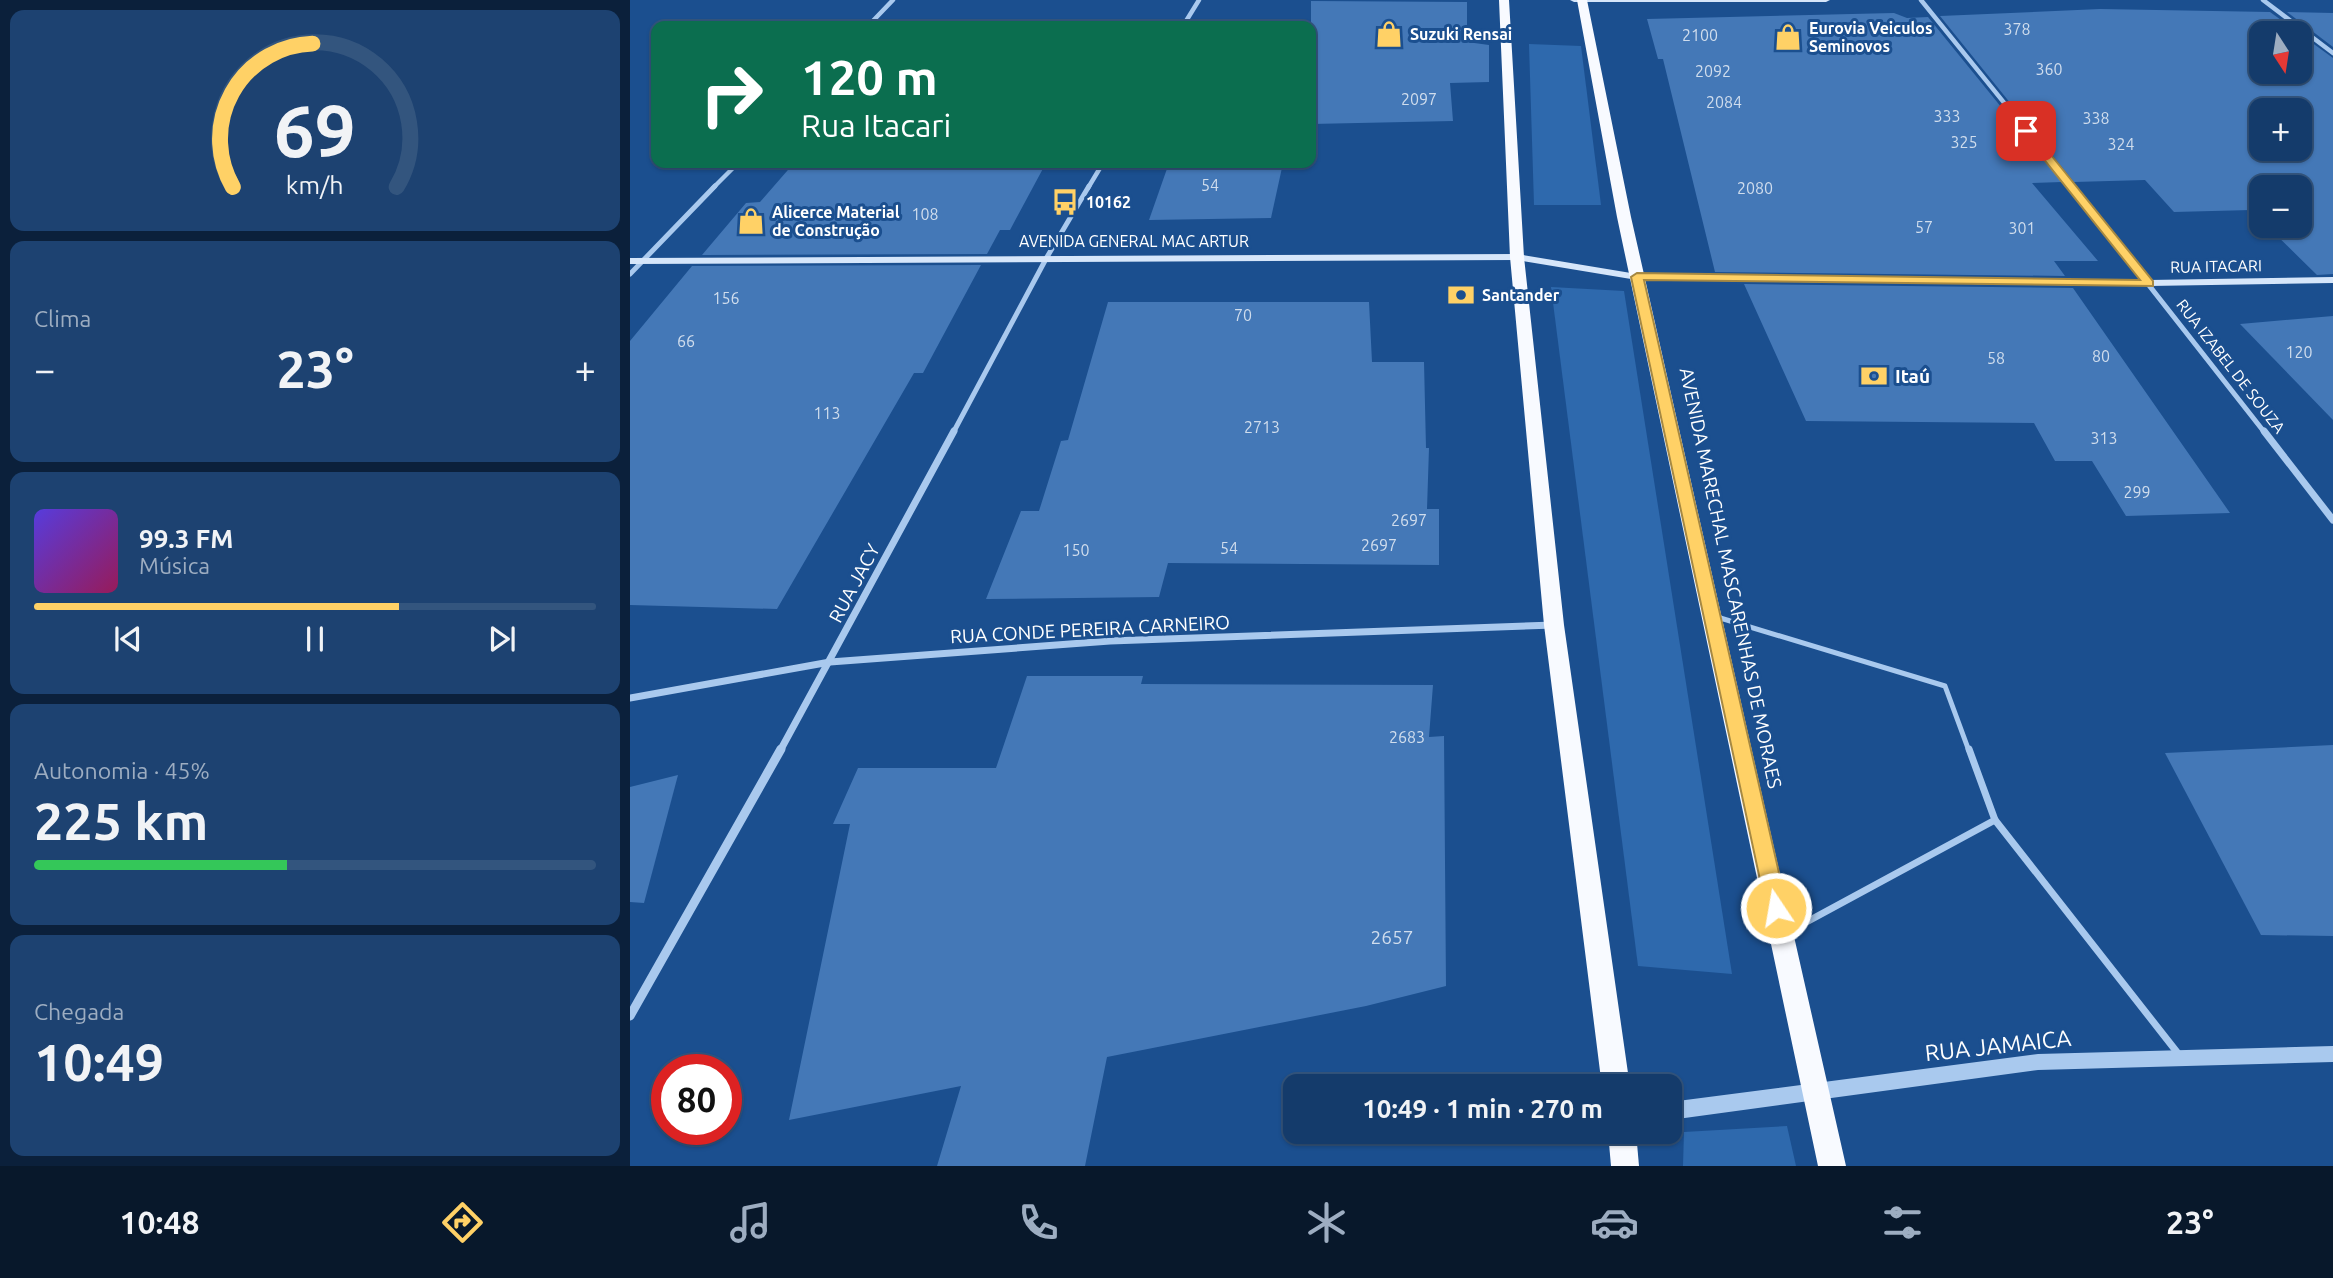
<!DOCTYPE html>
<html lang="pt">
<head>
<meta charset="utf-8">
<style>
  body { margin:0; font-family:Ubuntu,sans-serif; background:#1d4271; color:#f1f3f6; height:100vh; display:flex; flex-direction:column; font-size:26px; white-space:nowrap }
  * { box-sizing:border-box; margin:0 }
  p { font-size:23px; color:#9dadc1 }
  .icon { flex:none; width:38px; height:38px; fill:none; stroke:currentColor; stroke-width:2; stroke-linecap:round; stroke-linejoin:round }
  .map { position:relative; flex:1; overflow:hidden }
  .side { display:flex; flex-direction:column; gap:10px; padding:10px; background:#0b203b; width:630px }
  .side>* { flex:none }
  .hud { position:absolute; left:21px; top:21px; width:665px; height:147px; border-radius:14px; box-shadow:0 2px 5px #0004,0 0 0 2px #33557e; background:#0b6e4f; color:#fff; overflow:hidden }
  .needle { width:46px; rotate:168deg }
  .buttons { position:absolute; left:1619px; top:21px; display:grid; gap:14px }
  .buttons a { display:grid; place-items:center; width:63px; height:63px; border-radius:14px; background:#143b6b; box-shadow:0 2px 5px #0004,0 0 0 2px #33557e; font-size:35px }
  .speed { position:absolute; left:21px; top:1054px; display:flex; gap:14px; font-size:35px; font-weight:700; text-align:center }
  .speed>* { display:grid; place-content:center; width:91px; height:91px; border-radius:50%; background:#143b6b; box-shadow:0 2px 5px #0004,0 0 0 2px #33557e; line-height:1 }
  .speed .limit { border:10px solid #d22; background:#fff; color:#111 }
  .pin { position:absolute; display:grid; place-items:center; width:60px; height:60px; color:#fff; margin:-30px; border-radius:14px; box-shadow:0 4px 10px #0006 }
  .me { position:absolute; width:77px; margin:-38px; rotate:348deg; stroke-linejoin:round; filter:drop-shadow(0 0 5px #0008) }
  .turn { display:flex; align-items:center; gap:24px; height:147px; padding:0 35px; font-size:32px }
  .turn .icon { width:91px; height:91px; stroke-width:2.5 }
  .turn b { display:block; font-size:49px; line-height:60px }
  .big { font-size:52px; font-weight:600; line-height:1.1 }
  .side .widget { flex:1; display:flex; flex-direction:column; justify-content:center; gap:10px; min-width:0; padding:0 24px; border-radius:14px; background:#1d4271 }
  .side .dial { align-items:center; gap:0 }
  .dial svg { height:182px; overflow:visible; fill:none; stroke:#33557e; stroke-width:7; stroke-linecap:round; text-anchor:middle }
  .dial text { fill:#f1f3f6; stroke:none }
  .song { display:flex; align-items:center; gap:21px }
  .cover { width:84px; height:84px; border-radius:10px; background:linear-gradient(135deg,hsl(250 70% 55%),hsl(330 70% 35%)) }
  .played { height:7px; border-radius:4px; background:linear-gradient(90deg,#ffd166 65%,#33557e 65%) }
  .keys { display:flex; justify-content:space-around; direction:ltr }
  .heat { display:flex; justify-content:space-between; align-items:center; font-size:38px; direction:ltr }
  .charge { height:10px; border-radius:5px; background:linear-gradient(90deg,#34c759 45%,#33557e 0) }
  .trip { position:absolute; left:653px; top:1074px; width:399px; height:70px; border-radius:14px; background:#143b6b; box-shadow:0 2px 5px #0004,0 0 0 2px #33557e; font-weight:600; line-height:70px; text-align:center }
  .tabs { display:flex; height:112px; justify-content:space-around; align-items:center; background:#08182b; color:#9dadc1 }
  .tabs .icon { width:49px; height:49px }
  .tabs .current { color:#ffd166 }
  .tabs b { font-size:32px; color:#f1f3f6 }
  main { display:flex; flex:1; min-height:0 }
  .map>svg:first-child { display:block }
</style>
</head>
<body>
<main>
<section class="side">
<div class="widget dial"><svg viewBox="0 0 100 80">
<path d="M14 69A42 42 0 1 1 86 69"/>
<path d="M14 69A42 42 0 0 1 49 6" stroke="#ffd166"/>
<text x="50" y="56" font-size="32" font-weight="700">69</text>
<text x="50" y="72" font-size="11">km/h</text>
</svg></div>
<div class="widget"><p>Clima</p>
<div class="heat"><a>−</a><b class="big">23°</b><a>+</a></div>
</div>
<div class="widget">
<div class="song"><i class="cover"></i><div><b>99.3 FM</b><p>Música</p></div></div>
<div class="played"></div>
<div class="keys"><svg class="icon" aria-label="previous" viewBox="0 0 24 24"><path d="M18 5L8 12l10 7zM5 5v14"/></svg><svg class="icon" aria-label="pause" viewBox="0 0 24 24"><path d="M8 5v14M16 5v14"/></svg><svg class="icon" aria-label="next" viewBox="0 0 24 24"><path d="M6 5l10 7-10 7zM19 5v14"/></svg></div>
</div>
<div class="widget"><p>Autonomia · 45%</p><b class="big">225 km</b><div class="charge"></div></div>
<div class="widget"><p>Chegada</p><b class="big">10:49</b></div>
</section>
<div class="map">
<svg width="1703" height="1166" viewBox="0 0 1703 1166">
  <rect width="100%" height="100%" fill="#1b4f8f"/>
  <g fill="#2e69ad">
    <polygon points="899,44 951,46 971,205 904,205"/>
    <polygon points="921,287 994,291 1102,974 1008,966"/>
    <polygon points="1157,1126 1166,1166 1053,1166 1054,1132"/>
  </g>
  <g fill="#4478b7" fill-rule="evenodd">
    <polygon points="681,1 837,2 837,42 859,45 859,82 820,83 823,121 681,124"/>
    <path d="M1470,9L1640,12L1669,33H1631V72H1670V34L1703,58V274L1687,275L1637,226H1670V187H1631V220L1621,210L1544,212L1515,180L1444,182L1310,16ZM1631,110H1670V149H1631Z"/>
    <polygon points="1657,12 1703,13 1703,47"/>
    <polygon points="1264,13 1277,18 1298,17 1432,182 1402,183 1468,261 1424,261 1435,276 1085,272 1033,59 1028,59 1017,19"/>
    <polygon points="164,163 416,163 380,230 370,230 357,254 72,255 116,203 130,202"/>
    <polygon points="539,163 653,163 641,218 519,220"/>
    <polygon points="351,265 293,373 284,373 147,609 0,605 0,341 62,266"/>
    <polygon points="1114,284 1443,288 1600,513 1496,516 1462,461 1425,461 1404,423 1176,421"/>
    <polygon points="478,302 739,302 742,362 794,362 796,448 799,448 797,509 809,509 809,565 538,563 529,597 356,599 391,511 409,511 431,441 438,440"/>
    <polygon points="1703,316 1703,420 1610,324"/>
    <polygon points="397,676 513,676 511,684 803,685 799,737 814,736 816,986 736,1006 477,1057 455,1166 307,1166 331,1086 159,1120 220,824 203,824 228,768 366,768"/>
    <polygon points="1703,745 1703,936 1631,935 1535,753"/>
    <polygon points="48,775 14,903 0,902 0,787"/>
  </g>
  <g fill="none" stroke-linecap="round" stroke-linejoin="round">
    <polyline stroke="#a9c9ee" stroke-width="5" points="1087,617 1315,686 1339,751"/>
    <g stroke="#a9c9ee" stroke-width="7">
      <polyline points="1365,820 1550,1056"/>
      <polyline points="1158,932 1365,820 1339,749"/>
    </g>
    <g stroke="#a9c9ee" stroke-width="4.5">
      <polyline points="1291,0 1443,188"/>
      <polyline points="1633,0 1703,53"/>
      <polyline points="238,26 263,0"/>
      <polyline points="553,26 569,0"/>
      <polyline points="83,188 108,163"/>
      <polyline points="458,188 473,163"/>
    </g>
    <g stroke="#a9c9ee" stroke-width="5">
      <polyline points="1441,186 1635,433"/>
      <polyline points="0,274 85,186"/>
      <polyline points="323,433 417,257 459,186"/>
    </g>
    <g stroke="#a9c9ee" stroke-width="7">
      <polyline points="1634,431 1703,520"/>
      <polyline points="0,698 200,662 480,641 924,625"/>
      <polyline points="150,751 324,431"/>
    </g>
    <polyline stroke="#a9c9ee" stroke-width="9" points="0,1016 151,749"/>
    <polygon fill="#a9c9ee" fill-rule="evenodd" points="1703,1046 1703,1062 1408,1070 1040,1120 1040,1102 1408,1054"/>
    <g fill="#d6e6fa" fill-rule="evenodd">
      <polygon points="940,0 1200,0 1196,2 944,2"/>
      <polygon points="887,254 1007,274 1519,280 1703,277 1703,283 1519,286 1007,280 887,260 0,264 0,258"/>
    </g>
    <g fill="#f8faff" fill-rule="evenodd">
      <polygon points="869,0 879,0 894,257 934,625 1000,1087 972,1087 914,625 880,257"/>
      <polygon points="947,0 957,0 1001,217 1216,1166 1188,1166 987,217"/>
      <polygon points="978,1132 1006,1132 1009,1166 981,1166"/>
    </g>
  </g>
  <polygon fill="#ffd166" stroke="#a68842" stroke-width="2" points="1393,129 1400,129 1523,281 1523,286 1014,280 1157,908 1154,915 1146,917 1139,915 1136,908 1001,277 1007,273 1510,280 1393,133"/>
  <defs>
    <symbol id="shop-bare" viewBox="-9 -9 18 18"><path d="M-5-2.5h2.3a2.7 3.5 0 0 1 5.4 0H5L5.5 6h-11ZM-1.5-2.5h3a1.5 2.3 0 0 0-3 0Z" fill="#ffd166" stroke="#1b4f8f" stroke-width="2.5" paint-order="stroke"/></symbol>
    <symbol id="bus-bare" viewBox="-9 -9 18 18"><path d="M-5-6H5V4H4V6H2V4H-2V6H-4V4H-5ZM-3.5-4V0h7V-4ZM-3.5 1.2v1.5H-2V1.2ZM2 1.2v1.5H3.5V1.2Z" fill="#ffd166" stroke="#1b4f8f" stroke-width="2.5" paint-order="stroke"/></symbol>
    <symbol id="bank-bare" viewBox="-9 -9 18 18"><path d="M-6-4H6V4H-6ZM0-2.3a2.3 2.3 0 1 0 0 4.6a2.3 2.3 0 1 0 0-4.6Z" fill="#ffd166" stroke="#1b4f8f" stroke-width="2.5" paint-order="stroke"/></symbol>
  </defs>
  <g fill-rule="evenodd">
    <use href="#shop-bare" x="740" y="15" width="38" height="38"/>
    <use href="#shop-bare" x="1139" y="18" width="38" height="38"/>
    <use href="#bus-bare" x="416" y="183" width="38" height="38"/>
    <use href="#shop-bare" x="102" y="202" width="38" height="38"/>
    <use href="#bank-bare" x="812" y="276" width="38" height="38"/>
    <use href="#bank-bare" x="1225" y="357" width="38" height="38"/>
  </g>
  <g text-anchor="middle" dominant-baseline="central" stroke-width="6" stroke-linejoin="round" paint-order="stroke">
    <g font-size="16" font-weight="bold" fill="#fff" stroke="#1b4f8f" text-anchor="start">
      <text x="1179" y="28">Eurovia Veiculos<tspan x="1179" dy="18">Seminovos</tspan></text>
      <text x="780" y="34">Suzuki Rensai</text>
      <text x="456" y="202">10162</text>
      <text x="142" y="212">Alicerce Material<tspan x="142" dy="18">de Construção</tspan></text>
      <text x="852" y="295">Santander</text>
    </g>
    <g font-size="16" fill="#d0dded">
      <text x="1387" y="29">378</text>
      <text x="1070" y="35">2100</text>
      <text x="1419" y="69">360</text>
      <text x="1083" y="71">2092</text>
      <text x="789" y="99">2097</text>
      <text x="1094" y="102">2084</text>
      <text x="1317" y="116">333</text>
      <text x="1466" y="118">338</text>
      <text x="1334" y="142">325</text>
      <text x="1491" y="144">324</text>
      <text x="580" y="185">54</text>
      <text x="1125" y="188">2080</text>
      <text x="295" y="214">108</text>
      <text x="1294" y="227">57</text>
      <text x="1392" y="228">301</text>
      <text x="96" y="298">156</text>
      <text x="613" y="315">70</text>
      <text x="56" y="341">66</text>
      <text x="1669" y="352">120</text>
      <text x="1471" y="356">80</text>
      <text x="1366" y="358">58</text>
      <text x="197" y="413">113</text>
      <text x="632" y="427">2713</text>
      <text x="1474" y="438">313</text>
      <text x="1507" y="492">299</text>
      <text x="779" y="520">2697</text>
      <text x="749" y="545">2697</text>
      <text x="599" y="548">54</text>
      <text x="446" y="550">150</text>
      <text x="777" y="737">2683</text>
    </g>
    <g font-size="16" fill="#fff" stroke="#1b4f8f">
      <text x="504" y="241">AVENIDA GENERAL MAC ARTUR</text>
      <text transform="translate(1586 266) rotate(-1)">RUA ITACARI</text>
      <text transform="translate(1601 366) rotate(52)">RUA IZABEL DE SOUZA</text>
    </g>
    <g font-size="19" font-weight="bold" fill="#fff" stroke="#1b4f8f" text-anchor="start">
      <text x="1265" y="376">Itaú</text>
    </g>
    <g font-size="19" fill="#fff" stroke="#1b4f8f">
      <text transform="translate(1101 578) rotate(78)">AVENIDA MARECHAL MASCARENHAS DE MORAES</text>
      <text transform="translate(224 583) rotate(-62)">RUA JACY</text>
      <text transform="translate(460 629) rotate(-3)">RUA CONDE PEREIRA CARNEIRO</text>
    </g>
    <g font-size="19" fill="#d0dded">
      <text x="762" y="937">2657</text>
    </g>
    <g font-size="23" fill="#fff" stroke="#1b4f8f">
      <text transform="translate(1368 1045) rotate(-6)">RUA JAMAICA</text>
    </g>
  </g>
</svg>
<div class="buttons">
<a><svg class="needle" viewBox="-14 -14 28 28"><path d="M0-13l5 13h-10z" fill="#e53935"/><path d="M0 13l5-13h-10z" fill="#9dadc1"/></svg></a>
<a>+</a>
<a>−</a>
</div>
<div class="speed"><div class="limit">80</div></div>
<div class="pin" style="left:1396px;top:131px;background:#d93025"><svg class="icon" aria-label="arrive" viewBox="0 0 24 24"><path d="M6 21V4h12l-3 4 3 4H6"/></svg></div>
<svg class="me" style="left:1146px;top:908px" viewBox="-20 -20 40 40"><circle r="17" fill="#ffd166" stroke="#fff" stroke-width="3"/><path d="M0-11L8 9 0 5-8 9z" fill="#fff"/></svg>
<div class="trip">10:49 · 1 min · 270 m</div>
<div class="hud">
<div class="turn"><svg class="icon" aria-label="right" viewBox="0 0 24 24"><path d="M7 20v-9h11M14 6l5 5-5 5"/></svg><div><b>120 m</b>Rua Itacari</div></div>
</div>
</div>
</main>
<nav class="tabs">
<b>10:48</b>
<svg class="icon current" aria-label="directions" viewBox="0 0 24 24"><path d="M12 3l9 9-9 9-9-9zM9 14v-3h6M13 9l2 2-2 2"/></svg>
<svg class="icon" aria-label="music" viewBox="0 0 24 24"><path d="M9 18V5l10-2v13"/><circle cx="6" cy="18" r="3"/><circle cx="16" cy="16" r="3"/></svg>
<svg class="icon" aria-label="phone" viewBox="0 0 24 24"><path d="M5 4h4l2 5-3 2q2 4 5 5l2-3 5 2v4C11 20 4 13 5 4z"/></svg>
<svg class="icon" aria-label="climate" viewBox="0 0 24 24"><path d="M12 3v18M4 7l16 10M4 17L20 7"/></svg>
<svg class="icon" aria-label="car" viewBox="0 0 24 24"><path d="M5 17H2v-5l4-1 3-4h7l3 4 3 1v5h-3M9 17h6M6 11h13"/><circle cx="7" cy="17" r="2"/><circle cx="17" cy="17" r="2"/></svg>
<svg class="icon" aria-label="filters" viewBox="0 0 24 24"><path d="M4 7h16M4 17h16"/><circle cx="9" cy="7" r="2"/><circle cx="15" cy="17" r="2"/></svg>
<b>23°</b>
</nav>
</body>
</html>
